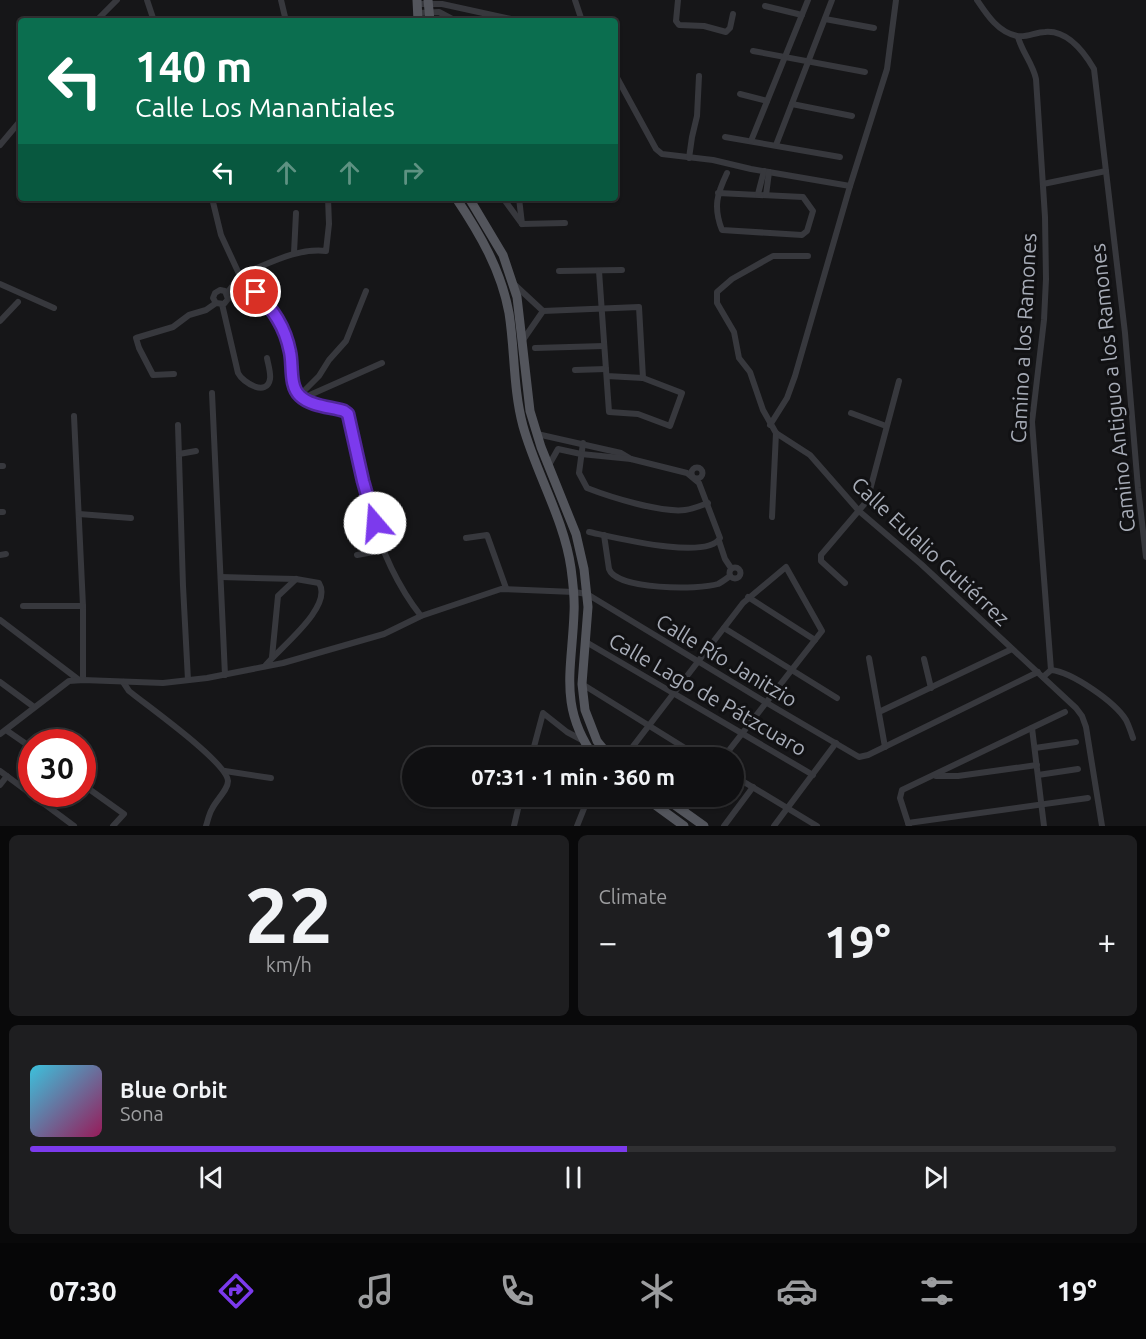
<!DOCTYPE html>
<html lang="en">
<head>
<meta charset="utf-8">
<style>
  body { margin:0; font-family:Ubuntu,sans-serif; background:#1e1e20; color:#f1f3f6; height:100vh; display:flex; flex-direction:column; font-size:22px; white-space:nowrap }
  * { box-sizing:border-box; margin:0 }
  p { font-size:20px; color:#9c9d9f }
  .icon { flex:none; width:33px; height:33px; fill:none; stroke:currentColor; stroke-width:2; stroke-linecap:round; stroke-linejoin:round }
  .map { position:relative; height:826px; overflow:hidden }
  .sheet { display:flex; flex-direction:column; gap:9px; padding:9px; background:#09090a; flex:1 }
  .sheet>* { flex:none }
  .top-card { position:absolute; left:18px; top:18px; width:600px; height:183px; border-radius:6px; box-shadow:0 2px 4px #0004,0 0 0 2px #303032; background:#0b6e4f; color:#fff; overflow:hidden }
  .speed { position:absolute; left:18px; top:729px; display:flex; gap:12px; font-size:30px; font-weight:700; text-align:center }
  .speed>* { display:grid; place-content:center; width:78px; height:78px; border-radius:50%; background:#101012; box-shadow:0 2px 4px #0004,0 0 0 2px #303032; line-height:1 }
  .speed .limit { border:9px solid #d22; background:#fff; color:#111 }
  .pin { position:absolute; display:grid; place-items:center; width:51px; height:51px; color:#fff; margin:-26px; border:3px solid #fff; border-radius:50%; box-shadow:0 2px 6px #0007 }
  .me { position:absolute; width:66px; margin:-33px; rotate:342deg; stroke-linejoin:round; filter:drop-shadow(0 0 4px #0008) }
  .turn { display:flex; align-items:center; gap:21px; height:126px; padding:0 18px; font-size:27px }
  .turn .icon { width:78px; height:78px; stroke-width:2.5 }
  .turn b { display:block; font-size:42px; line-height:51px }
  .lanes { display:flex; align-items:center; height:57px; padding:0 18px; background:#0003; justify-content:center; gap:30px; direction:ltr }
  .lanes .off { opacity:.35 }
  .big { font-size:45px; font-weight:700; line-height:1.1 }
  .sheet .card { flex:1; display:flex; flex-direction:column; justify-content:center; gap:9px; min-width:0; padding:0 21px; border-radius:9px; background:#1e1e20 }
  .sheet .dial { align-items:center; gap:0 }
  .dial b { font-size:78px; line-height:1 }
  .song { display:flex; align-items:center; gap:18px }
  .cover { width:72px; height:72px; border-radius:9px; background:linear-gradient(135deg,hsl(190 70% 55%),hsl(330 70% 35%)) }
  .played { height:6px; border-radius:3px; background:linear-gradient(90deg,#7c3aed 55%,#303032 55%) }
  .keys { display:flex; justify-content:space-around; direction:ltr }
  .heat { display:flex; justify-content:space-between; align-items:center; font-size:33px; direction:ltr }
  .sheet .tiles { flex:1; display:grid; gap:9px; grid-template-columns:1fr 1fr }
  .card:last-child { grid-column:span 2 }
  .trip { position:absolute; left:402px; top:747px; width:342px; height:60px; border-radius:30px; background:#101012; box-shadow:0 2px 4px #0004,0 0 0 2px #303032; font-weight:700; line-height:60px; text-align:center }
  .tab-bar { display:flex; height:96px; justify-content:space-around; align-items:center; background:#060607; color:#9c9d9f }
  .tab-bar .icon { width:42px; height:42px }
  .tab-bar .on { color:#7c3aed }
  .tab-bar b { font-size:27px; color:#f1f3f6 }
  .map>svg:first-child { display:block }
</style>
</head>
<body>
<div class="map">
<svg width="1146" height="826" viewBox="0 0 1146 826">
  <rect width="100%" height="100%" fill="#161618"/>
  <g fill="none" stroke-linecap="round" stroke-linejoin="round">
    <g stroke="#37383d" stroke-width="6">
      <polyline points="147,0 154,21"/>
      <polyline points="281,0 286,21"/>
      <polyline points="575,0 582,21"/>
      <polyline points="678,0 676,21 679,25 704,26 726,32 730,28 733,14"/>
      <path d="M977,0C987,15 998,32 1017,36C1026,38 1036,32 1045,32C1067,30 1084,52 1094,69L1125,333L1138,488L1146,557"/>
      <polyline points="417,4 442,4 520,21"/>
      <polyline points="765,6 802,15"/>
      <polyline points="418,13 439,12 456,21"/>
      <polyline points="825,19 874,28"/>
      <polyline points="96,21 117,0"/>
      <path d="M1018,37C1022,52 1033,64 1036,79L1045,217L1046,279L1044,320L1032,422L1051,670L1043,677"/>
      <polyline points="753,51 865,72"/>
      <polyline points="615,74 656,149 662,154 713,160 751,169 850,186"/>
      <polyline points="740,94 767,101"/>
      <polyline points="792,104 852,116"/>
      <polyline points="725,137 840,157"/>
      <polyline points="751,141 808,0"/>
      <polyline points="0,145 21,120"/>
      <polyline points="776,145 832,0"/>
      <polyline points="689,158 692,137 697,116 699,76"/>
      <polyline points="1043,184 1106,171"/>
      <path d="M718,193L803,197L813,211L807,231L802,235L722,230C713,207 717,194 727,173"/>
      <polyline points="758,194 764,171"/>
      <polyline points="766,195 769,172"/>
      <path d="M212,198L221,235L240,276L271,308L278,318L290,349L296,391L303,398L310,402L344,411L348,414C356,435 358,459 363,482C373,529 391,578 421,616"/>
      <polyline points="503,198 522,224"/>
      <polyline points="519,198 522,224"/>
      <polyline points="522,224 565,223"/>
      <polyline points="294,253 296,213"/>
      <polyline points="808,256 773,256 732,279 717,292 717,303 734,332 739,358 750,372 763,410 776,433 810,455 859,511 921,564 1076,708 1082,716 1086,727 1102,826"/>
      <polyline points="559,271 622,270"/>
      <polyline points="599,271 609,412 638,414 670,426 682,393 643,378 607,376"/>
      <polyline points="0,284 54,308"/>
      <polyline points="515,285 543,311 639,307 643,378"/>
      <polyline points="232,289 247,305"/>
      <path d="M227,293L240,276L245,273C272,262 298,248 326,251L329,224L328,198"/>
      <path d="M222,304L238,373C243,383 267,397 270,379C271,373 268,364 267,358"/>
      <polyline points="0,321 18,302"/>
      <polyline points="523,340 543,311"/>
      <polyline points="535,348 604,346"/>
      <polyline points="575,370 606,369"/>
      <polyline points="174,374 153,375 139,348 136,338 173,327 189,315 206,310 216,303 224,304 228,299 225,291 220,290 215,293 213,298 216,303"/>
      <polyline points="212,393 225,675"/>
      <polyline points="299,396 319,376 329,360 346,341 366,291"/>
      <polyline points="303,398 382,363"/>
      <polyline points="851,413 886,426"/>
      <polyline points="74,416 83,606 83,680"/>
      <polyline points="178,425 183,586 188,680"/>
      <polyline points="770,425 787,398 795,376 850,186 887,69 896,0"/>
      <polyline points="537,434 621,453 631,459"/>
      <path d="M583,443L579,473L587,488C610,497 661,513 685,510C693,509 700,506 708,503"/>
      <polyline points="179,454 196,451"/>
      <path d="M549,465L558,449L581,454L631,459L687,473L699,483L720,538C707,561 613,537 589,532"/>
      <polyline points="0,466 3,466"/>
      <circle cx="697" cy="473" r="5.5"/>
      <polyline points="0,512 3,512"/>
      <polyline points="79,514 131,518"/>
      <polyline points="772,517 776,433"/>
      <path d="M604,535L609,569C616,590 699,590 718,584C722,582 726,579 730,576"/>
      <polyline points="466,538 487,535 506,588"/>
      <polyline points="719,541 725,559 731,568"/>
      <polyline points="0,555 6,554"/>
      <polyline points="357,555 384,550"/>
      <circle cx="735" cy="573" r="5.5"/>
      <path d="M221,577L296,579L319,583C334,607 278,649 265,666"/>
      <polyline points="845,583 821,561 821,555 867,501 899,381"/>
      <polyline points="748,597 815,640"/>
      <polyline points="23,606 83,606"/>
      <polyline points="0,620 79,680"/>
      <polyline points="724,628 837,698"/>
      <polyline points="586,642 813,775"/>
      <polyline points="272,657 278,596 296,579"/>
      <polyline points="869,658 885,747"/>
      <polyline points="924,659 931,688"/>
      <path d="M1051,670C1072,672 1115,702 1126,720C1129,726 1131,732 1133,738"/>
      <polyline points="0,682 34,707"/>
      <path d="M123,682L129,691C146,705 227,762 228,781C228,790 216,800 212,809C209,814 208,820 206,826"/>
      <polyline points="582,684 701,758"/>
      <polyline points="879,712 1012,649"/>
      <polyline points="1032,728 1044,826"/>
      <polyline points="6,730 32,748"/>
      <polyline points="0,734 69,681 83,680 163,683 207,678 283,663 384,634 421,616 501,589 574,592 587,594 767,703 859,757 868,755 1038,672"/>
      <polyline points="1035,748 1076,742"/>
      <polyline points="531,758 543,713 567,732 582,740"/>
      <polyline points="624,758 743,603 786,567 822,631 723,758"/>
      <polyline points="674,758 682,747"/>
      <polyline points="0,771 74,826"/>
      <polyline points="225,771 271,778"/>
      <polyline points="1038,775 1078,769"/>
      <polyline points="734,776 817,826"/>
      <polyline points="936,776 958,776 1037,765"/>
      <polyline points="82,784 124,814 113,826"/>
      <polyline points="0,785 7,776"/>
      <polyline points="684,811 694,796"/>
      <polyline points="908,823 1088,798"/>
      <polyline points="514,826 521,796"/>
      <polyline points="577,826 589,796"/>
      <polyline points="724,826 753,787"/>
      <polyline points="774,826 836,743"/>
      <polyline points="909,826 900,798 902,790 1065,712"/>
    </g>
    <g stroke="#53555c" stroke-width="9">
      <polyline points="417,0 418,21"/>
      <polyline points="428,0 430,21"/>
      <path d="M456,198C480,234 501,270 509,313C515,351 513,389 523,426C536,473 564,519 571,568C573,583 575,598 574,613C572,670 558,707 595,758"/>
      <polyline points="469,198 503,255 517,297 530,411 541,447 576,534 584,569 588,607 582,684 585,710 597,741 611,758"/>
      <polyline points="643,796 684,826"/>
      <polyline points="662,796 704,826"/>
    </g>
  </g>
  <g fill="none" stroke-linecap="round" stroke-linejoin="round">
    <defs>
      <path id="route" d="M256,292C273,310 285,326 290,352C293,365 289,386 300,396C310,406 331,407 344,411L348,414L363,481L375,523"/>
    </defs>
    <use href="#route" stroke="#51269a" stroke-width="15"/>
    <use href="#route" stroke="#7c3aed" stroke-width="10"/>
  </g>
  <g text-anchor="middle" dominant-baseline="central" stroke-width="6" stroke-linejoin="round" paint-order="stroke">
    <g font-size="21" fill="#a8adb8" stroke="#111113">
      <text transform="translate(1023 338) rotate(-87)">Camino a los Ramones</text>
      <text transform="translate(1112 388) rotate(-96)">Camino Antiguo a los Ramones</text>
      <text transform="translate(931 551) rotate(43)">Calle Eulalio Gutiérrez</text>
      <text transform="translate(727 660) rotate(31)">Calle Río Janitzio</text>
      <text transform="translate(708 694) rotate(30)">Calle Lago de Pátzcuaro</text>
    </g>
  </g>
</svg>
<div class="speed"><div class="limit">30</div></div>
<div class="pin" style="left:256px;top:292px;background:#d93025"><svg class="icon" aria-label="arrive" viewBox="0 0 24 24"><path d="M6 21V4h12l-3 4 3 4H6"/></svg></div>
<svg class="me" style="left:375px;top:523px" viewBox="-20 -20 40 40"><circle r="19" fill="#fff"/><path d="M0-13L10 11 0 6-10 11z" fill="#7c3aed"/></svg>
<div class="trip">07:31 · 1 min · 360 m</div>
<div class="top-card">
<div class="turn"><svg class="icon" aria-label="left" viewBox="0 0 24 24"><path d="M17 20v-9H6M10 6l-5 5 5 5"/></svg><div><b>140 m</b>Calle Los Manantiales</div></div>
<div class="lanes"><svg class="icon" aria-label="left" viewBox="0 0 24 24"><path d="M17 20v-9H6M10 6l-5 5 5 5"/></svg><svg class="icon off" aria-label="ahead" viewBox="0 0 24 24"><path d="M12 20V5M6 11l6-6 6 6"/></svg><svg class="icon off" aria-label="ahead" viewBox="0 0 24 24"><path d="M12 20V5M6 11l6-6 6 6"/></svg><svg class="icon off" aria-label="right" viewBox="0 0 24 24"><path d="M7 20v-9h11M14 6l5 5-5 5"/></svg></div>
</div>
</div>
<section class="sheet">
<div class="tiles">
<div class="card dial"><b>22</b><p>km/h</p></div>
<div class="card"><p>Climate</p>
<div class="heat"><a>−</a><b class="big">19°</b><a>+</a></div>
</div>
<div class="card">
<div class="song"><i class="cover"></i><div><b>Blue Orbit</b><p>Sona</p></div></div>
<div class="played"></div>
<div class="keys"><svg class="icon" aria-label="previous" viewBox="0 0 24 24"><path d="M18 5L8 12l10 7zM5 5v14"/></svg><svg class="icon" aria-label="pause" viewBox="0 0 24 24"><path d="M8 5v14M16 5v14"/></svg><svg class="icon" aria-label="next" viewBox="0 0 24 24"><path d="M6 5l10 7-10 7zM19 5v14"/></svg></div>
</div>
</div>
</section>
<nav class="tab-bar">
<b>07:30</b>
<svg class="icon on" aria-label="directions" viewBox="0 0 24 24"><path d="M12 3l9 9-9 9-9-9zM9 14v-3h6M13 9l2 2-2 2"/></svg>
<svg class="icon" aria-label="music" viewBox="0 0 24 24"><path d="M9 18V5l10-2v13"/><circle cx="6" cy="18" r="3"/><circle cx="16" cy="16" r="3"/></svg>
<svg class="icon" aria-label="phone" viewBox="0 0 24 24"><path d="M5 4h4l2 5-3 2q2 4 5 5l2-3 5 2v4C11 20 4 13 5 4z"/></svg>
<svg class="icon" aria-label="climate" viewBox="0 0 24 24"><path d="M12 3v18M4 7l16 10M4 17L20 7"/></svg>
<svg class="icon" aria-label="car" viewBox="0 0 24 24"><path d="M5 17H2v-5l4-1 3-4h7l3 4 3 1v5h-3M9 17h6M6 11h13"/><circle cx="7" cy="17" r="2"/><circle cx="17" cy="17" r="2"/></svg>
<svg class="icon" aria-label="filters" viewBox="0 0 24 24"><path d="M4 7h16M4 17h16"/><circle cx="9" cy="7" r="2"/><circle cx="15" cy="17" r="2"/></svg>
<b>19°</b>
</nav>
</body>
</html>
